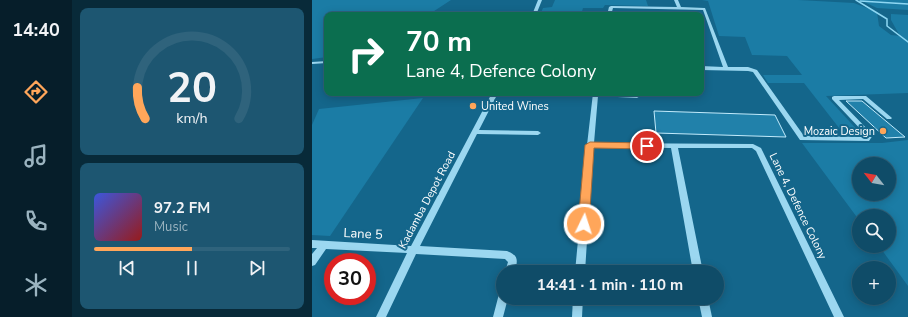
<!DOCTYPE html>
<html lang="en">
<head>
<meta charset="utf-8">
<style>
  body { margin:0; font-family:"Nunito Sans",sans-serif; background:#1d5671; color:#f1f3f6; height:100vh; display:flex; flex-direction:column; font-size:15px; white-space:nowrap }
  * { box-sizing:border-box; margin:0 }
  p { font-size:13px; color:#9bb4c0 }
  .icon { flex:none; width:22px; height:22px; fill:none; stroke:currentColor; stroke-width:2; stroke-linecap:round; stroke-linejoin:round }
  .map { position:relative; flex:1; overflow:hidden }
  .sheet { display:flex; flex-direction:column; gap:8px; padding:8px; background:#082a39; width:240px }
  .sheet>* { flex:none }
  .guide { position:absolute; left:12px; top:12px; width:380px; height:84px; border-radius:8px; box-shadow:0 2px 10px #0003,0 0 0 1px #2f637c; background:#0b6e4f; color:#fff; overflow:hidden }
  .needle { width:26px; rotate:301deg }
  .fabs { position:absolute; left:540px; top:157px; display:grid; gap:8px }
  .fabs a { display:grid; place-items:center; width:44px; height:44px; border-radius:50%; background:#0f4c68; box-shadow:0 2px 10px #0003,0 0 0 1px #2f637c; font-size:20px }
  .speed { position:absolute; left:12px; top:253px; display:flex; gap:8px; font-size:20px; font-weight:700; text-align:center }
  .speed>* { display:grid; place-content:center; width:52px; height:52px; border-radius:50%; background:#0f4c68; box-shadow:0 2px 10px #0003,0 0 0 1px #2f637c; line-height:1 }
  .speed .limit { border:6px solid #d22; background:#fff; color:#111 }
  .pin { position:absolute; display:grid; place-items:center; width:34px; height:34px; color:#fff; margin:-17px; border:2px solid #fff; border-radius:50%; box-shadow:0 1px 4px #0007 }
  .me { position:absolute; width:44px; margin:-22px; rotate:4deg; stroke-linejoin:round; filter:drop-shadow(0 0 3px #0008) }
  .turn { display:flex; align-items:center; gap:14px; height:84px; padding:0 16px; font-size:18px }
  .turn .icon { width:52px; height:52px; stroke-width:2.5 }
  .turn b { display:block; font-size:28px; line-height:34px }
  .sheet .card { flex:1; display:flex; flex-direction:column; justify-content:center; gap:6px; min-width:0; padding:0 14px; border-radius:8px; background:#1d5671 }
  .sheet .dial { align-items:center; gap:0 }
  .dial svg { height:104px; overflow:visible; fill:none; stroke:#2f637c; stroke-width:7; stroke-linecap:round; text-anchor:middle }
  .dial text { fill:#f1f3f6; stroke:none }
  .song { display:flex; align-items:center; gap:12px }
  .cover { width:48px; height:48px; border-radius:6px; background:linear-gradient(135deg,hsl(230 70% 55%),hsl(0 70% 35%)) }
  .played { height:4px; border-radius:2px; background:linear-gradient(90deg,#ffa65a 50%,#2f637c 50%) }
  .keys { display:flex; justify-content:space-around; direction:ltr }
  .trip { position:absolute; left:184px; top:265px; width:228px; height:40px; border-radius:20px; background:#0f4c68; box-shadow:0 2px 10px #0003,0 0 0 1px #2f637c; font-weight:700; line-height:40px; text-align:center }
  main { display:flex; flex:1; min-height:0 }
  .tabs { display:flex; flex-direction:column; width:72px; justify-content:space-around; align-items:center; background:#061e2a; color:#9bb4c0 }
  .tabs .icon { width:28px; height:28px }
  .tabs .selected { color:#ffa65a }
  .tabs b { font-size:18px; color:#f1f3f6 }
  .map>svg:first-child { display:block }
</style>
</head>
<body>
<main>
<nav class="tabs">
<b>14:40</b>
<svg class="icon selected" aria-label="directions" viewBox="0 0 24 24"><path d="M12 3l9 9-9 9-9-9zM9 14v-3h6M13 9l2 2-2 2"/></svg>
<svg class="icon" aria-label="music" viewBox="0 0 24 24"><path d="M9 18V5l10-2v13"/><circle cx="6" cy="18" r="3"/><circle cx="16" cy="16" r="3"/></svg>
<svg class="icon" aria-label="phone" viewBox="0 0 24 24"><path d="M5 4h4l2 5-3 2q2 4 5 5l2-3 5 2v4C11 20 4 13 5 4z"/></svg>
<svg class="icon" aria-label="climate" viewBox="0 0 24 24"><path d="M12 3v18M4 7l16 10M4 17L20 7"/></svg>
</nav>
<section class="sheet">
<div class="card dial"><svg viewBox="0 0 100 80">
<path d="M14 69A42 42 0 1 1 86 69"/>
<path d="M14 69A42 42 0 0 1 8 45" stroke="#ffa65a"/>
<text x="50" y="56" font-size="32" font-weight="700">20</text>
<text x="50" y="72" font-size="11">km/h</text>
</svg></div>
<div class="card">
<div class="song"><i class="cover"></i><div><b>97.2 FM</b><p>Music</p></div></div>
<div class="played"></div>
<div class="keys"><svg class="icon" aria-label="previous" viewBox="0 0 24 24"><path d="M18 5L8 12l10 7zM5 5v14"/></svg><svg class="icon" aria-label="pause" viewBox="0 0 24 24"><path d="M8 5v14M16 5v14"/></svg><svg class="icon" aria-label="next" viewBox="0 0 24 24"><path d="M6 5l10 7-10 7zM19 5v14"/></svg></div>
</div>
</section>
<div class="map">
<svg width="596" height="317" viewBox="0 0 596 317">
  <rect width="100%" height="100%" fill="#14668b"/>
  <g fill="#1b7ca5" fill-rule="evenodd">
    <polygon points="0,0 139,0 116,15 15,15 15,57 0,59"/>
    <polygon points="243,0 334,0 336,6 293,5 291,8 271,8 269,15 228,15 231,8 240,7"/>
    <polygon points="390,0 486,0 542,3 565,12 567,26 579,35 588,36 579,20 579,14 596,15 596,93 514,96 549,134 531,133 492,83 456,83 451,75 490,75 475,56 440,55 433,37 407,36 396,1"/>
    <polygon points="548,0 596,0 596,10 565,8"/>
    <polygon points="111,98 18,236 0,235 0,125 7,109"/>
    <path d="M596,140V286L567,246H577V216H547V220L490,143H570ZM547,164H577V194H547Z"/>
  </g>
  <g fill="none" stroke-linecap="round" stroke-linejoin="round">
    <g stroke="#8dd7f3" stroke-width="1.5">
      <polyline points="544,0 575,19 575,26 596,42"/>
      <polyline points="548,1 596,4"/>
    </g>
  </g>
  <g fill="#2181aa" stroke="#c2ebfc">
    <polygon points="534,101 550,101 593,137 574,138"/>
    <polygon points="342,111 463,115 474,137 344,133"/>
  </g>
  <g fill="none" stroke-linecap="round" stroke-linejoin="round">
    <g fill="#9bd7f0" fill-rule="evenodd">
      <polygon points="226,0 230,0 224,15 220,15"/>
      <polygon points="362,0 366,0 369,7 393,8 416,67 436,67 445,70 492,136 553,137 554,135 520,99 520,97 522,96 554,96 580,118 579,119 575,119 551,99 527,100 560,134 561,135 557,141 488,140 441,72 436,71 389,70 389,66 411,67 391,10 301,8 299,15 295,15 297,7 299,6 365,7"/>
      <polygon points="15,61 15,63 0,64 0,62"/>
      <path d="M180,93H186L167,130L226,131L229,133L226,135L165,134L108,246L195,251C208,256 205,261 203,272H193L196,262L193,259L104,254L74,317H64L95,253L14,249L3,265L0,266V254L5,248H0V240L99,246Z"/>
      <polygon points="281,93 325,94 328,96 325,98 286,96 282,143 441,144 449,148 532,317 522,317 444,151 440,148 366,148 391,272 381,272 359,148 281,147 273,272 263,272 275,145"/>
      <polygon points="191,293 191,298 196,298 191,317 181,317 187,294"/>
      <polygon points="261,298 271,298 270,317 260,317"/>
      <polygon points="386,298 396,298 400,317 390,317"/>
    </g>
  </g>
  <polygon fill="#ffa65a" stroke="#a66c3a" points="278,142 335,143 340,146 335,149 282,148 277,224 276,228 272,229 268,228 266,224 273,145"/>
  <g fill="#ffa65a" stroke="#14668b" stroke-width="1.5">
    <circle cx="161" cy="106" r="4"/>
    <circle cx="571" cy="131" r="4"/>
  </g>
  <g text-anchor="middle" dominant-baseline="central" stroke-width="4" stroke-linejoin="round" paint-order="stroke">
    <g font-size="11" fill="#fff" stroke="#14668b" text-anchor="start">
      <text x="169" y="106">United Wines</text>
      <text x="563" y="131" text-anchor="end">Mozaic Design</text>
    </g>
    <g font-size="11" fill="#fff" stroke="#14668b">
      <text transform="translate(115 200) rotate(-62)">Kadamba Depot Road</text>
      <text transform="translate(486 206) rotate(64)">Lane 4, Defence Colony</text>
    </g>
    <g font-size="13" fill="#fff" stroke="#14668b">
      <text transform="translate(51 234) rotate(3)">Lane 5</text>
    </g>
  </g>
</svg>
<div class="fabs">
<a><svg class="needle" viewBox="-14 -14 28 28"><path d="M0-13l5 13h-10z" fill="#e53935"/><path d="M0 13l5-13h-10z" fill="#9bb4c0"/></svg></a>
<a><svg class="icon" aria-label="search" viewBox="0 0 24 24"><circle cx="10" cy="10" r="6"/><path d="M15 15l6 6"/></svg></a>
<a>+</a>
</div>
<div class="speed"><div class="limit">30</div></div>
<div class="pin" style="left:335px;top:146px;background:#d93025"><svg class="icon" aria-label="arrive" viewBox="0 0 24 24"><path d="M6 21V4h12l-3 4 3 4H6"/></svg></div>
<svg class="me" style="left:272px;top:224px" viewBox="-20 -20 40 40"><circle r="17" fill="#ffa65a" stroke="#fff" stroke-width="3"/><path d="M0-11L8 9 0 5-8 9z" fill="#fff"/></svg>
<div class="trip">14:41 · 1 min · 110 m</div>
<div class="guide">
<div class="turn"><svg class="icon" aria-label="right" viewBox="0 0 24 24"><path d="M7 20v-9h11M14 6l5 5-5 5"/></svg><div><b>70 m</b>Lane 4, Defence Colony</div></div>
</div>
</div>
</main>
</body>
</html>
